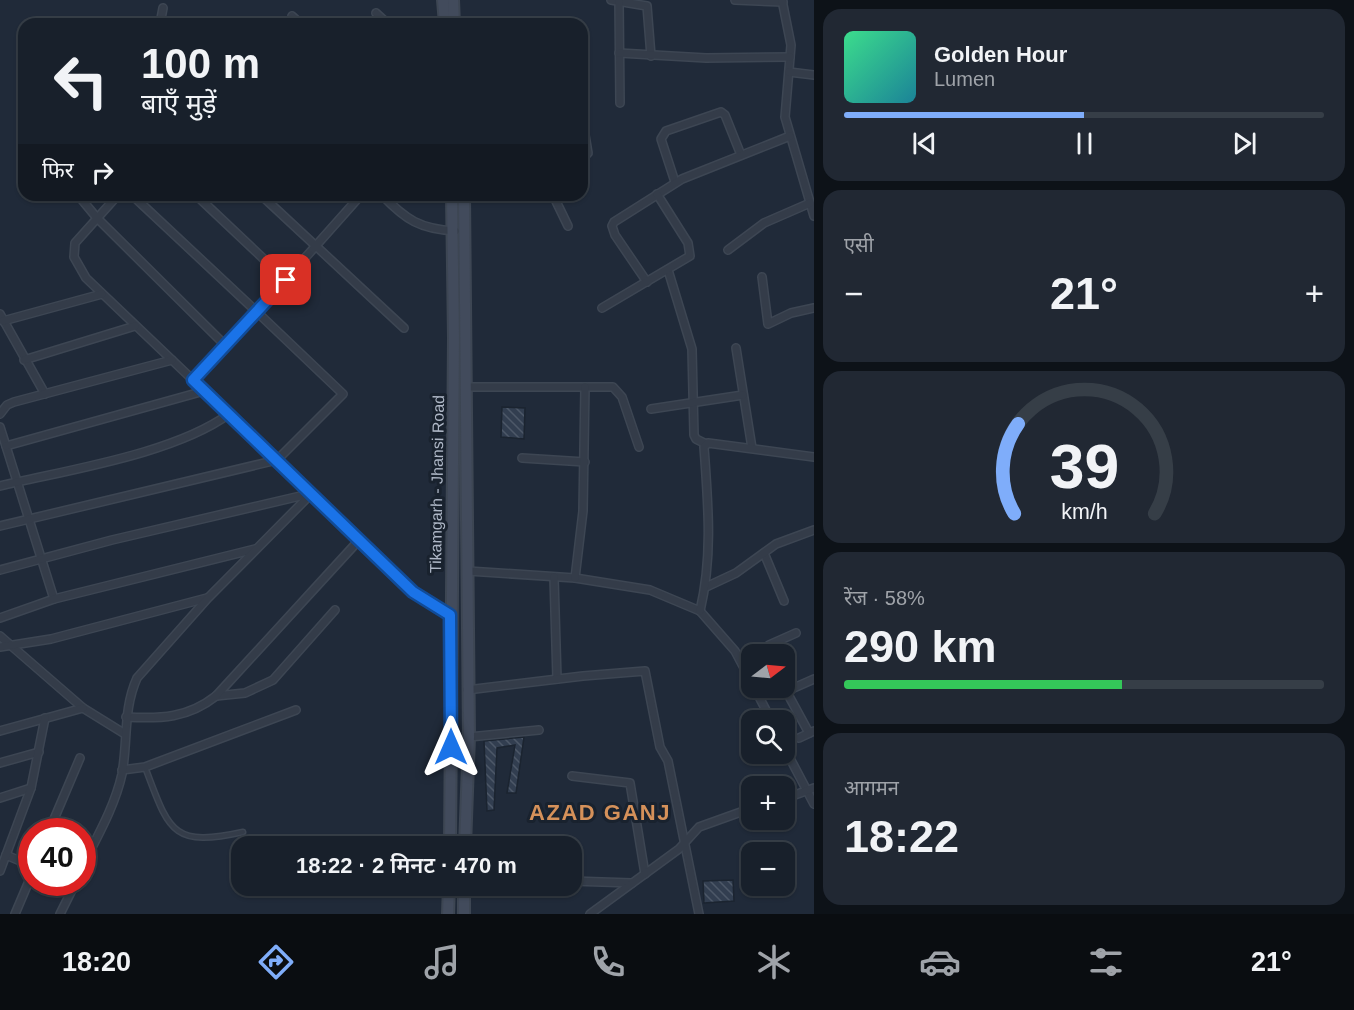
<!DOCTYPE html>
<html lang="hi">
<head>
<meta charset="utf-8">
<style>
  body { margin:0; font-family:Arial,"Noto Sans Devanagari",sans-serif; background:#212833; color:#f1f3f6; height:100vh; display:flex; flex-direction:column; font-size:22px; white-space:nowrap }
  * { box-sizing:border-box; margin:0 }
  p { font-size:20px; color:#9fa3a9 }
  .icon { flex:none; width:33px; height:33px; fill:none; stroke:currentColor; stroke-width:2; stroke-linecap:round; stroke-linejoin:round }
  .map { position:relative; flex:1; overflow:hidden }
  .details { display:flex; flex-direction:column; gap:9px; padding:9px; background:#0d1218; width:540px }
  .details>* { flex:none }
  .banner { position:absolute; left:18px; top:18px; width:570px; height:183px; border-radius:18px; box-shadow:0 2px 4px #0004,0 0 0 2px #363e47; background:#18202b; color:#f1f3f6; overflow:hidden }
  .needle { width:39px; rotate:74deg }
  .tools { position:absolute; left:741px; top:644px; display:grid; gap:12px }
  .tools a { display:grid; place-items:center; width:54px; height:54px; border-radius:12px; background:#18202b; box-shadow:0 2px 4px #0004,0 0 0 2px #363e47; font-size:30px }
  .speed { position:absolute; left:18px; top:818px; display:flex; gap:12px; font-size:30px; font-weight:700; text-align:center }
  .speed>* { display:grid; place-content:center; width:78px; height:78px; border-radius:50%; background:#18202b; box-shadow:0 2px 4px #0004,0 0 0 2px #363e47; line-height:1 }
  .speed .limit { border:9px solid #d22; background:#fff; color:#111 }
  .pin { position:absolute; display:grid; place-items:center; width:51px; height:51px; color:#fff; margin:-26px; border-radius:12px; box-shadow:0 3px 9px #0006 }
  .me { position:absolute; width:66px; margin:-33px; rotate:0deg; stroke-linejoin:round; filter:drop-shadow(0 0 4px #0008) }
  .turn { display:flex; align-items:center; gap:21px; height:126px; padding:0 24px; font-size:27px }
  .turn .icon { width:78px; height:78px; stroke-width:2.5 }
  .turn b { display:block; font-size:42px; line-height:51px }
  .then { display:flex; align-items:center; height:57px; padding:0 24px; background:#0003; gap:12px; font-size:22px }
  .big { font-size:45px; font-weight:600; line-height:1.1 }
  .details .card { flex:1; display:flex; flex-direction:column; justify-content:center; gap:9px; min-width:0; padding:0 21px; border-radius:18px; background:#212833 }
  .details .dial { align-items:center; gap:0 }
  .dial svg { height:156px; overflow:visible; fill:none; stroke:#363e47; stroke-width:7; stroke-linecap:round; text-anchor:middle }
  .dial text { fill:#f1f3f6; stroke:none }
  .song { display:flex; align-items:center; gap:18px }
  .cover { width:72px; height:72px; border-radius:9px; background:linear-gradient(135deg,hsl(150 70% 55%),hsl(190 70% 35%)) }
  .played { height:6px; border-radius:3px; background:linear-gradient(90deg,#7fadfa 50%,#363e47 50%) }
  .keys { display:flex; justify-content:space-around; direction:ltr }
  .heat { display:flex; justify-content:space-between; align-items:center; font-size:33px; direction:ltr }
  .charge { height:9px; border-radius:4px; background:linear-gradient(90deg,#34c759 58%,#363e47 0) }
  .trip { position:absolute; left:231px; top:836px; width:351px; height:60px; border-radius:18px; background:#18202b; box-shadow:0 2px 4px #0004,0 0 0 2px #363e47; font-weight:600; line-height:60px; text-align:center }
  .dock { display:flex; height:96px; justify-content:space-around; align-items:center; background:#0a0d11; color:#9fa3a9 }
  .dock .icon { width:42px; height:42px }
  .dock .selected { color:#7fadfa }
  .dock b { font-size:27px; color:#f1f3f6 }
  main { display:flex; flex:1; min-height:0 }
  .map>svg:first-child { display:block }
</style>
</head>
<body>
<main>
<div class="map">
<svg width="814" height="914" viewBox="0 0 814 914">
  <defs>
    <pattern id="building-back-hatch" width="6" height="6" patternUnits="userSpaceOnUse" patternTransform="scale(1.5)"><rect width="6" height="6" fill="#323e50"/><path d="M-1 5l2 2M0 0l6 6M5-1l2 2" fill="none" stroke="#4d5868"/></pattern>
  </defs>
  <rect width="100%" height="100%" fill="#202a39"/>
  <g fill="url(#building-back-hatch)" stroke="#1b2430" stroke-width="1.5">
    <polygon points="502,407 525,408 524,439 501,437"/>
    <polygon points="524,737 516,793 507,793 515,745 497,748 494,810 487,811 484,741"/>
    <polygon points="733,880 734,901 704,903 703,881"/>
  </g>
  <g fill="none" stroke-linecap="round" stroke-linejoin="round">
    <defs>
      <path id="lane" d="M145,767C169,830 171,848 243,832"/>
      <g id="street">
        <polyline points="611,0 647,6 651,56"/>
        <polyline points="735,0 783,2"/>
        <polyline points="782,0 791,45 785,117 814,216"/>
        <polyline points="619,1 620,103"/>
        <polyline points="376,13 388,24"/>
        <polyline points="292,16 301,24"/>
        <polyline points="160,24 163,8"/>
        <polyline points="619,53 706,58 790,57"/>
        <polyline points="789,72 814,75"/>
        <polyline points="582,117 588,153 582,159"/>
        <polyline points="675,182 661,139 666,131 721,112 725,115 741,155"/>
        <polyline points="78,195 97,218 226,346"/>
        <polyline points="118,195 75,243 74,257 86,278 193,380"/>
        <polyline points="132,195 257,312 361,195"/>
        <polyline points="196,195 286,280"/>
        <polyline points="261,195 404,328"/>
        <path d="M382,195C406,220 420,229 455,231"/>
        <polyline points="553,195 568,226"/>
        <polyline points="728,250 764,223 810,203"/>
        <polyline points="668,270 692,349 694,435 696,439 706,444"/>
        <polyline points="762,277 768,324 791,313 814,308"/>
        <polyline points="647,282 615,235 612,226 614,222 682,179 790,136"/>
        <polyline points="602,308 690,256 688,243 657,194"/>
        <polyline points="0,314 45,394"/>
        <polyline points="3,321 102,294"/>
        <polyline points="736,348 752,448"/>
        <polyline points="24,360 135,326"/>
        <polyline points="465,387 613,387 622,397 639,447"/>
        <polyline points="651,409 743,395"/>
        <polyline points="0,414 7,405 14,402 172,360"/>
        <polyline points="0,427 54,599"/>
        <polyline points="6,446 204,391"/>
        <polyline points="522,458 585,462"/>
        <polyline points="277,460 193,380 257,312 343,394 277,460 413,592 450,615"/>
        <path d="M0,486C67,470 174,454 229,414"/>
        <polyline points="0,526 277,460"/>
        <polyline points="764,553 784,601"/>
        <polyline points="0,570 112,540 309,494"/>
        <polyline points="468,571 575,578 650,590 700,611 735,651 752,683"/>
        <polyline points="554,577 557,679"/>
        <polyline points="575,578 583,511 585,387"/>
        <polyline points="706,587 736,573 776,544 814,530"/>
        <path d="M700,611C713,556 708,503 704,447L708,443L814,457"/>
        <polyline points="0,618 54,599 255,549"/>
        <polyline points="0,636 83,708 125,734"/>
        <polyline points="0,647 51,639 207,598"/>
        <polyline points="767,654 766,648 769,645 796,633"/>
        <polyline points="754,687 771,720"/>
        <polyline points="784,687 809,733"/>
        <polyline points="467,690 583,676 645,671 660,747 668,761 699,914"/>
        <polyline points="787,691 814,679"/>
        <polyline points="216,696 245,693 273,680 335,610"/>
        <path d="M126,717C161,719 188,718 216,696L360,539"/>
        <polyline points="0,731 83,708"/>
        <polyline points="469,737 539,730"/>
        <polyline points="799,738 814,731"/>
        <polyline points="784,747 814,804"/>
        <polyline points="0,763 39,752"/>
        <polyline points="122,770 145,767 296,710"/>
        <polyline points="572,776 630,783 645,874"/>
        <polyline points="0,798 31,788"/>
        <polyline points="784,799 814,788"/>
        <polyline points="49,831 80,758"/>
        <polyline points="6,855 32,866"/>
        <path d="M82,867C97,837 115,806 122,774C128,741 123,709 137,678L208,598L311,494"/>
        <polyline points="0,871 31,788 45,718"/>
        <polyline points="572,881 632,883"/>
        <polyline points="15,914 32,874"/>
        <polyline points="60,914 76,882"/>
        <polyline points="590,914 679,849 699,827 752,808"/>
      </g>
      <g id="secondary">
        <polyline points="443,0 445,24"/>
        <polyline points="453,0 454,24"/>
        <polyline points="464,195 469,737 465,846"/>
        <polyline points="450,846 454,338 452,195"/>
        <polyline points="448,914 449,885"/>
        <polyline points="464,914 464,885"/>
      </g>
    </defs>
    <use href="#lane" stroke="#3d4653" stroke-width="7"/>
    <use href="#street" stroke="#3d4653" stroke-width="10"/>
    <use href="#secondary" stroke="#3d4653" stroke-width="14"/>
    <use href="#lane" stroke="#343c49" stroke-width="4"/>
    <use href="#street" stroke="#343c49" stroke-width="7"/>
    <use href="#secondary" stroke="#424b5c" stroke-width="10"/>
  </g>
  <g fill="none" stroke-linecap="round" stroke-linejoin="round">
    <defs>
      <polyline id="route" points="286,280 193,380 413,592 450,615 451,747"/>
    </defs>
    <use href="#route" stroke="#114b97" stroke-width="15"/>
    <use href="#route" stroke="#1a73e8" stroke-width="10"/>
  </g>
  <g text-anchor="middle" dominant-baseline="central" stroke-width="6" stroke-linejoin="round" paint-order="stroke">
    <g font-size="16" fill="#aeb7c6" stroke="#19222e">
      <text transform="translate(437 484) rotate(-89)">Tikamgarh - Jhansi Road</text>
    </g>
    <g font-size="22" font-weight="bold" letter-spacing="1.5" fill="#d5915a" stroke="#19222e">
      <text x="600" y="812">AZAD GANJ</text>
    </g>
  </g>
</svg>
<div class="tools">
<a><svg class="needle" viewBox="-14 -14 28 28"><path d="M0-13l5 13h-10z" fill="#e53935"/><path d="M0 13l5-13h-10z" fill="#9fa3a9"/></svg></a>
<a><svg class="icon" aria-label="search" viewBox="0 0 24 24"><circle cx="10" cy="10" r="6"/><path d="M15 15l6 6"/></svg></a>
<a>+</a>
<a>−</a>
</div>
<div class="speed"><div class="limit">40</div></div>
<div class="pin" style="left:286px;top:280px;background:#d93025"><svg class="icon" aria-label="arrive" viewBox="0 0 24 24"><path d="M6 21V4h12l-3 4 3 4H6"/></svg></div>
<svg class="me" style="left:451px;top:747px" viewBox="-20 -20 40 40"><path d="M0-17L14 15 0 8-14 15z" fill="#1a73e8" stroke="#fff" stroke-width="4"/></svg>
<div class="trip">18:22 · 2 मिनट · 470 m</div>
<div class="banner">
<div class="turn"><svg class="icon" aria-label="left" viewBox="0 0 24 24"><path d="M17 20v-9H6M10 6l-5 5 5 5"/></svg><div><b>100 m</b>बाएँ मुड़ें</div></div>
<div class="then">फिर<svg class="icon" aria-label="right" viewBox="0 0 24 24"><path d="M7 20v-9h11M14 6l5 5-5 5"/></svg></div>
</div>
</div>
<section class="details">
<div class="card">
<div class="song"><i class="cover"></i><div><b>Golden Hour</b><p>Lumen</p></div></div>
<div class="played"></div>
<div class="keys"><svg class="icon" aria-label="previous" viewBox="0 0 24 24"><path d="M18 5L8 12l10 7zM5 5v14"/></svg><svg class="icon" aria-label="pause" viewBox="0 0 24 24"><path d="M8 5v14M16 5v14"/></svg><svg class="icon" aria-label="next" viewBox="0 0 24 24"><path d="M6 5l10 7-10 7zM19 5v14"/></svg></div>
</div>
<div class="card"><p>एसी</p>
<div class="heat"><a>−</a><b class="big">21°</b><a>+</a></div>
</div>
<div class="card dial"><svg viewBox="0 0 100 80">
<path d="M14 69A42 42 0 1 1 86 69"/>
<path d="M14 69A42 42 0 0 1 16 23" stroke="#7fadfa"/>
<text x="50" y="56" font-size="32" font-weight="700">39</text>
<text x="50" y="72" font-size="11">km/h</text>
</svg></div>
<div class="card"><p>रेंज · 58%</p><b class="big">290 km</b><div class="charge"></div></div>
<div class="card"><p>आगमन</p><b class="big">18:22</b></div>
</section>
</main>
<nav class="dock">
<b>18:20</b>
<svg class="icon selected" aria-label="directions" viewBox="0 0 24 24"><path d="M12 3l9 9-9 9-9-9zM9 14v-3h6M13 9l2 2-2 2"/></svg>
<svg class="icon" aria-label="music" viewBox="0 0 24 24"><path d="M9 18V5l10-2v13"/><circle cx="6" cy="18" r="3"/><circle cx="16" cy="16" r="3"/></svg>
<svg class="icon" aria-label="phone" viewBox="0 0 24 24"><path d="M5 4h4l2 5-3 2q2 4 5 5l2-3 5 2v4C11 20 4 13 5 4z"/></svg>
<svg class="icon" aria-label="climate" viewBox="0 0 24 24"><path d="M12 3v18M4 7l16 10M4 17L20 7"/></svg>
<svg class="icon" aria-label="car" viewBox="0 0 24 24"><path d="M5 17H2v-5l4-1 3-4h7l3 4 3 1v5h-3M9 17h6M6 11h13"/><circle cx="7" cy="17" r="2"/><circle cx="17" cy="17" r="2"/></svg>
<svg class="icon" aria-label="filters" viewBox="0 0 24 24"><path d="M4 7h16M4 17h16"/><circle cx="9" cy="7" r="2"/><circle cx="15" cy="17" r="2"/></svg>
<b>21°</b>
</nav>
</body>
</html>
